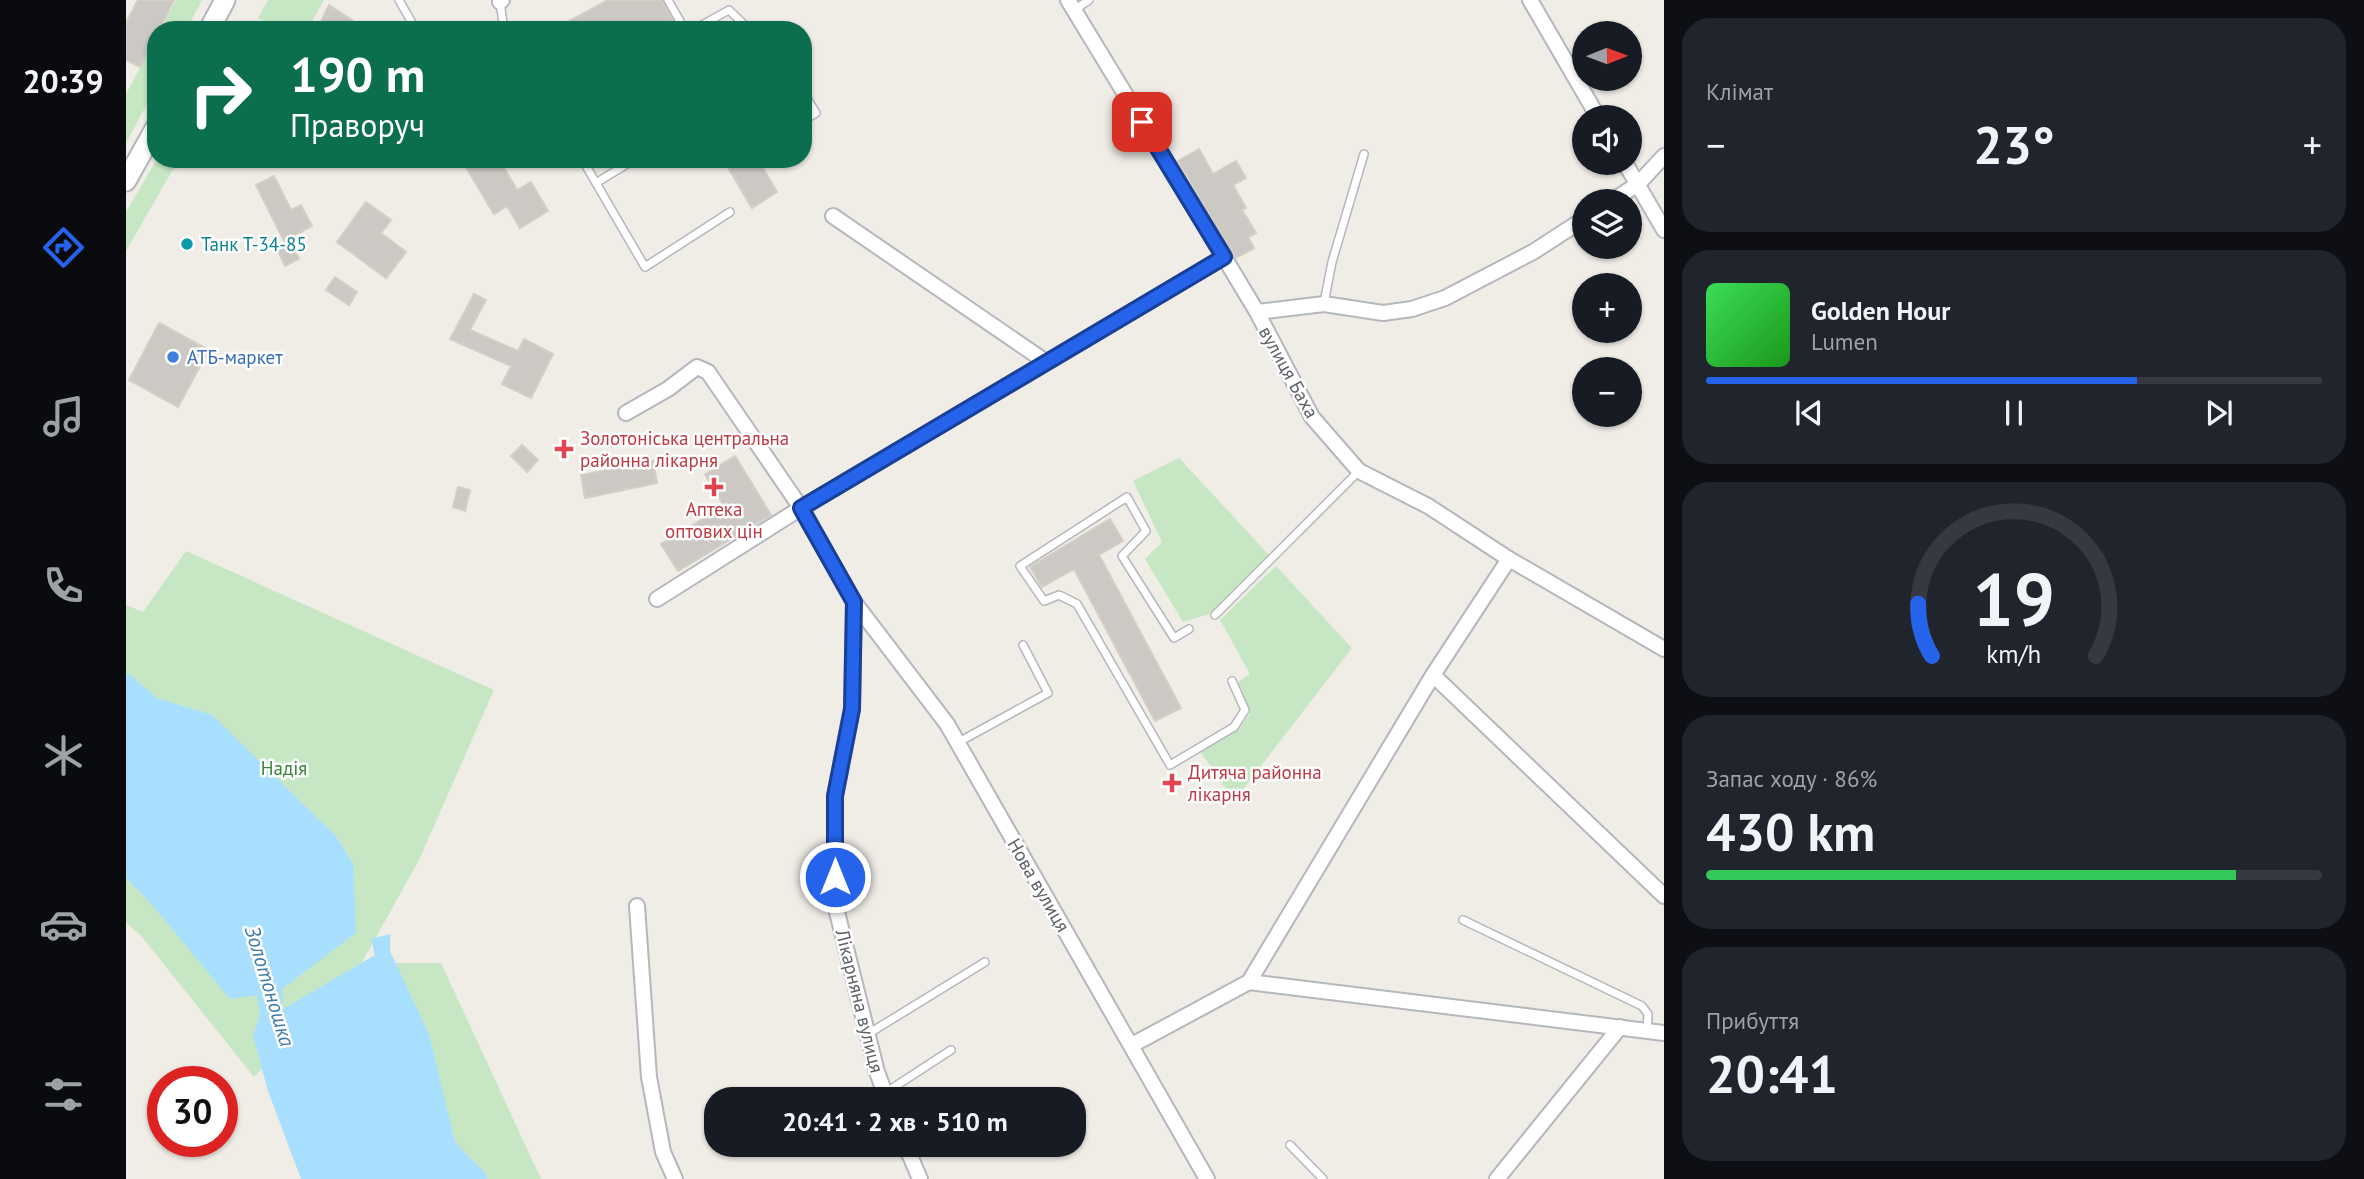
<!DOCTYPE html>
<html lang="uk">
<head>
<meta charset="utf-8">
<style>
  body { margin:0; font-family:"PT Sans",sans-serif; background:#20242c; color:#f1f3f6; height:100vh; display:flex; flex-direction:column; font-size:26px; white-space:nowrap }
  * { box-sizing:border-box; margin:0 }
  p { font-size:23px; color:#9ea1a6 }
  .icon { flex:none; width:38px; height:38px; fill:none; stroke:currentColor; stroke-width:2; stroke-linecap:round; stroke-linejoin:round }
  .map { position:relative; flex:1; overflow:hidden }
  .side { display:flex; flex-direction:column; gap:18px; padding:18px; background:#0d0f14; width:700px }
  .side>* { flex:none }
  .hud { position:absolute; left:21px; top:21px; width:665px; height:147px; border-radius:28px; box-shadow:0 2px 5px #0004; background:#0b6e4f; color:#fff; overflow:hidden }
  .needle { width:46px; rotate:89deg }
  .buttons { position:absolute; left:1446px; top:21px; display:grid; gap:14px }
  .buttons a { display:grid; place-items:center; width:70px; height:70px; border-radius:50%; background:#171b24; box-shadow:0 2px 5px #0004; font-size:35px }
  .speed { position:absolute; left:21px; top:1066px; display:flex; gap:14px; font-size:35px; font-weight:700; text-align:center }
  .speed>* { display:grid; place-content:center; width:91px; height:91px; border-radius:50%; background:#171b24; box-shadow:0 2px 5px #0004; line-height:1 }
  .speed .limit { border:10px solid #d22; background:#fff; color:#111 }
  .pin { position:absolute; display:grid; place-items:center; width:60px; height:60px; color:#fff; margin:-30px; border-radius:14px; box-shadow:0 4px 10px #0006 }
  .me { position:absolute; width:77px; margin:-38px; rotate:0deg; stroke-linejoin:round; filter:drop-shadow(0 0 5px #0008) }
  .turn { display:flex; align-items:center; gap:24px; height:147px; padding:0 28px; font-size:32px }
  .turn .icon { width:91px; height:91px; stroke-width:2.5 }
  .turn b { display:block; font-size:49px; line-height:60px }
  .big { font-size:52px; font-weight:800; line-height:1.1 }
  .side .card { flex:1; display:flex; flex-direction:column; justify-content:center; gap:10px; min-width:0; padding:0 24px; border-radius:28px; background:#20242c }
  .side .dial { align-items:center; gap:0 }
  .dial svg { height:182px; overflow:visible; fill:none; stroke:#363941; stroke-width:7; stroke-linecap:round; text-anchor:middle }
  .dial text { fill:#f1f3f6; stroke:none }
  .song { display:flex; align-items:center; gap:21px }
  .cover { width:84px; height:84px; border-radius:10px; background:linear-gradient(135deg,hsl(130 70% 55%),hsl(120 70% 35%)) }
  .played { height:7px; border-radius:4px; background:linear-gradient(90deg,#2563eb 70%,#363941 70%) }
  .keys { display:flex; justify-content:space-around; direction:ltr }
  .heat { display:flex; justify-content:space-between; align-items:center; font-size:38px; direction:ltr }
  .charge { height:10px; border-radius:5px; background:linear-gradient(90deg,#34c759 86%,#363941 0) }
  .trip { position:absolute; left:578px; top:1087px; width:382px; height:70px; border-radius:28px; background:#171b24; box-shadow:0 2px 5px #0004; font-weight:800; line-height:70px; text-align:center }
  main { display:flex; flex:1; min-height:0 }
  .tab-bar { display:flex; flex-direction:column; width:126px; justify-content:space-around; align-items:center; background:#090b0e; color:#9ea1a6 }
  .tab-bar .icon { width:49px; height:49px }
  .tab-bar .active { color:#2563eb }
  .tab-bar b { font-size:32px; color:#f1f3f6 }
  .map>svg:first-child { display:block }
</style>
</head>
<body>
<main>
<nav class="tab-bar">
<b>20:39</b>
<svg class="icon active" aria-label="directions" viewBox="0 0 24 24"><path d="M12 3l9 9-9 9-9-9zM9 14v-3h6M13 9l2 2-2 2"/></svg>
<svg class="icon" aria-label="music" viewBox="0 0 24 24"><path d="M9 18V5l10-2v13"/><circle cx="6" cy="18" r="3"/><circle cx="16" cy="16" r="3"/></svg>
<svg class="icon" aria-label="phone" viewBox="0 0 24 24"><path d="M5 4h4l2 5-3 2q2 4 5 5l2-3 5 2v4C11 20 4 13 5 4z"/></svg>
<svg class="icon" aria-label="climate" viewBox="0 0 24 24"><path d="M12 3v18M4 7l16 10M4 17L20 7"/></svg>
<svg class="icon" aria-label="car" viewBox="0 0 24 24"><path d="M5 17H2v-5l4-1 3-4h7l3 4 3 1v5h-3M9 17h6M6 11h13"/><circle cx="7" cy="17" r="2"/><circle cx="17" cy="17" r="2"/></svg>
<svg class="icon" aria-label="filters" viewBox="0 0 24 24"><path d="M4 7h16M4 17h16"/><circle cx="9" cy="7" r="2"/><circle cx="15" cy="17" r="2"/></svg>
</nav>
<div class="map">
<svg width="1538" height="1179" viewBox="0 0 1538 1179">
  <rect width="100%" height="100%" fill="#f0ede7"/>
  <g fill="#c7e7c4">
    <polygon points="50,0 76,0 60,30 34,30"/>
    <polygon points="142,0 198,0 181,30 154,30 132,18"/>
    <polygon points="30,38 30,87 0,143 0,94"/>
    <polygon points="31,159 53,159 0,251 0,212"/>
    <polygon points="1053,458 1143,555 1083,614 1057,622 1019,559 1036,542 1007,481"/>
    <polygon points="60,551 368,690 293,860 230,973 128,1077 16,937 0,922 0,605 17,612"/>
    <polygon points="1150,566 1226,648 1108,801 1074,751 1114,728 1124,713 1112,682 1124,674 1094,620"/>
    <polygon points="270,963 315,963 415,1179 179,1179 232,987"/>
  </g>
  <polygon fill="#a9dffe" points="3,674 31,698 86,715 209,835 227,863 230,933 156,989 157,1009 249,955 245,939 264,934 264,951 303,1034 329,1142 360,1174 361,1179 175,1179 142,1091 127,1036 134,1013 131,995 104,999 27,906 0,878 0,675"/>
  <g fill="#ccc8c4" stroke="#d5cec5" stroke-width="2">
    <polygon points="12,0 48,0 33,30 30,30 30,35 14,67 0,60 0,23"/>
    <polygon points="482,0 536,0 552,30 519,30 514,21 498,30 427,30"/>
    <polygon points="203,5 241,30 191,30"/>
    <polygon points="1073,149 1087,174 1110,161 1120,178 1107,185 1120,208 1116,210 1130,233 1122,237 1128,248 1110,258 1052,161"/>
    <polygon points="335,159 373,159 391,190 405,182 422,211 394,228 381,206 368,214"/>
    <polygon points="597,159 632,159 651,192 626,208"/>
    <polygon points="148,176 165,210 175,205 186,226 158,241 130,185"/>
    <polygon points="240,202 265,220 255,233 280,252 260,278 211,242"/>
    <polygon points="165,242 173,259 159,266 151,249"/>
    <polygon points="209,277 231,292 223,305 200,290"/>
    <polygon points="348,294 360,300 344,330 392,351 398,339 427,354 405,398 376,384 385,366 324,339"/>
    <polygon points="33,323 83,350 52,407 3,380"/>
    <polygon points="396,445 412,460 401,472 385,456"/>
    <polygon points="609,456 645,515 552,571 535,544 598,506 579,474"/>
    <polygon points="527,461 531,483 459,498 455,475"/>
    <polygon points="332,487 344,490 339,511 327,507"/>
    <polygon points="984,519 997,541 973,555 1055,708 1029,721 948,569 916,587 904,567"/>
  </g>
  <g fill="none" stroke-linecap="round" stroke-linejoin="round">
    <defs>
      <g id="service">
        <polyline points="273,0 290,30"/>
        <polyline points="542,0 559,30"/>
        <polyline points="374,2 377,23 381,30"/>
        <polyline points="948,10 963,0"/>
        <polyline points="567,30 603,10 624,30"/>
        <polyline points="677,92 690,113 677,121"/>
        <polyline points="456,159 519,267 604,212"/>
        <polyline points="470,183 509,159"/>
        <polyline points="1198,303 1206,262 1238,154"/>
        <polyline points="1089,615 1233,471"/>
        <polyline points="1063,629 1048,638 996,556 1020,531 1001,497 894,566 918,601 933,595 951,604 1044,765 1108,727 1119,710 1106,681"/>
        <polyline points="831,743 922,693 897,645"/>
        <polyline points="1337,920 1516,1006 1522,1014 1521,1030"/>
        <polyline points="742,1034 859,962"/>
        <polyline points="759,1093 825,1050"/>
        <polyline points="1164,1145 1197,1179"/>
      </g>
      <g id="minor">
        <polyline points="942,0 1098,257 1131,312 1186,417 1233,471 1302,506 1383,559 1538,649"/>
        <polyline points="1404,0 1472,117"/>
        <polyline points="374,2 376,0"/>
        <polyline points="1499,163 1538,230"/>
        <polyline points="1486,201 1512,184 1538,156"/>
        <polyline points="707,216 920,362"/>
        <polyline points="1131,312 1198,304 1257,313 1286,309 1319,298 1407,252 1458,219"/>
        <polyline points="500,413 542,389 571,367 582,372 675,508 728,602 821,724 1081,1179"/>
        <polyline points="531,599 675,508 1098,257"/>
        <polyline points="728,602 726,709 709,796 709,904 751,1072 761,1099"/>
        <polyline points="1307,675 1538,896"/>
        <polyline points="511,906 523,1077 537,1152 549,1179"/>
        <polyline points="1123,982 1538,1033"/>
        <polyline points="1006,1045 1123,982 1307,675 1383,559"/>
        <polyline points="779,1144 794,1179"/>
        <polyline points="1371,1179 1494,1027"/>
      </g>
      <g id="secondary">
        <polyline points="83,30 99,0"/>
        <polyline points="0,181 30,127"/>
      </g>
    </defs>
    <use href="#service" stroke="#b4b7bb" stroke-width="10"/>
    <use href="#minor" stroke="#b4b7bb" stroke-width="18"/>
    <use href="#secondary" stroke="#b3b6bb" stroke-width="23"/>
    <use href="#service" stroke="#fff" stroke-width="7"/>
    <use href="#minor" stroke="#fff" stroke-width="14"/>
    <use href="#secondary" stroke="#fff" stroke-width="19"/>
  </g>
  <g fill="none" stroke-linecap="round" stroke-linejoin="round">
    <defs>
      <polyline id="route" points="709,877 709,796 726,709 728,602 675,508 1098,257 1016,122"/>
    </defs>
    <use href="#route" stroke="#184099" stroke-width="18"/>
    <use href="#route" stroke="#2563eb" stroke-width="12"/>
  </g>
  <circle fill="#0f9aa8" stroke="#fff" stroke-width="2.5" cx="61" cy="244" r="7"/>
  <circle fill="#3f7fe0" stroke="#fff" stroke-width="2.5" cx="47" cy="357" r="7"/>
  <g fill="#e0444e" stroke="#fff" stroke-width="2.5">
    <path d="M434.5 438.5h7v7h7v7h-7v7h-7v-7h-7v-7h7z"/>
    <path d="M584.5 476.5h7v7h7v7h-7v7h-7v-7h-7v-7h7z"/>
    <path d="M1042.5 772.5h7v7h7v7h-7v7h-7v-7h-7v-7h7z"/>
  </g>
  <g text-anchor="middle" dominant-baseline="central" stroke-width="5" stroke-linejoin="round" paint-order="stroke">
    <g font-size="19" fill="#0d838f" stroke="#fff" text-anchor="start">
      <text x="75" y="244">Танк Т-34-85</text>
    </g>
    <g font-size="19" fill="#366cbe" stroke="#fff" text-anchor="start">
      <text x="61" y="357">АТБ-маркет</text>
    </g>
    <g font-size="19" fill="#5e6267" stroke="#fff">
      <text transform="translate(1163 372) rotate(61)">вулиця Баха</text>
      <text transform="translate(913 885) rotate(60)">Нова вулиця</text>
      <text transform="translate(734 1001) rotate(76)">Лікарняна вулиця</text>
    </g>
    <g font-size="19" fill="#be3a42" stroke="#fff" text-anchor="start">
      <text x="454" y="438">Золотоніська центральна<tspan x="454" dy="22">районна лікарня</tspan></text>
      <text x="588" y="509" text-anchor="middle">Аптека<tspan x="588" dy="22">оптових цін</tspan></text>
      <text x="1062" y="772">Дитяча районна<tspan x="1062" dy="22">лікарня</tspan></text>
    </g>
    <g font-size="19" fill="#398537" stroke="#fff">
      <text x="158" y="768">Надія</text>
    </g>
    <g font-size="21" font-style="italic" fill="#417ba7" stroke="#fff">
      <text transform="translate(144 986) rotate(73)">Золотоношка</text>
    </g>
  </g>
</svg>
<div class="buttons">
<a><svg class="needle" viewBox="-14 -14 28 28"><path d="M0-13l5 13h-10z" fill="#e53935"/><path d="M0 13l5-13h-10z" fill="#9ea1a6"/></svg></a>
<a><svg class="icon" aria-label="sound" viewBox="0 0 24 24"><path d="M4 9h4l5-4v14l-5-4H4zM17 9q2 3 0 6"/></svg></a>
<a><svg class="icon" aria-label="layers" viewBox="0 0 24 24"><path d="M12 4l9 5-9 5-9-5zM3 14l9 5 9-5"/></svg></a>
<a>+</a>
<a>−</a>
</div>
<div class="speed"><div class="limit">30</div></div>
<div class="pin" style="left:1016px;top:122px;background:#d93025"><svg class="icon" aria-label="arrive" viewBox="0 0 24 24"><path d="M6 21V4h12l-3 4 3 4H6"/></svg></div>
<svg class="me" style="left:709px;top:877px" viewBox="-20 -20 40 40"><circle r="17" fill="#2563eb" stroke="#fff" stroke-width="3"/><path d="M0-11L8 9 0 5-8 9z" fill="#fff"/></svg>
<div class="trip">20:41 · 2 хв · 510 m</div>
<div class="hud">
<div class="turn"><svg class="icon" aria-label="right" viewBox="0 0 24 24"><path d="M7 20v-9h11M14 6l5 5-5 5"/></svg><div><b>190 m</b>Праворуч</div></div>
</div>
</div>
<section class="side">
<div class="card"><p>Клімат</p>
<div class="heat"><a>−</a><b class="big">23°</b><a>+</a></div>
</div>
<div class="card">
<div class="song"><i class="cover"></i><div><b>Golden Hour</b><p>Lumen</p></div></div>
<div class="played"></div>
<div class="keys"><svg class="icon" aria-label="previous" viewBox="0 0 24 24"><path d="M18 5L8 12l10 7zM5 5v14"/></svg><svg class="icon" aria-label="pause" viewBox="0 0 24 24"><path d="M8 5v14M16 5v14"/></svg><svg class="icon" aria-label="next" viewBox="0 0 24 24"><path d="M6 5l10 7-10 7zM19 5v14"/></svg></div>
</div>
<div class="card dial"><svg viewBox="0 0 100 80">
<path d="M14 69A42 42 0 1 1 86 69"/>
<path d="M14 69A42 42 0 0 1 8 46" stroke="#2563eb"/>
<text x="50" y="56" font-size="32" font-weight="700">19</text>
<text x="50" y="72" font-size="11">km/h</text>
</svg></div>
<div class="card"><p>Запас ходу · 86%</p><b class="big">430 km</b><div class="charge"></div></div>
<div class="card"><p>Прибуття</p><b class="big">20:41</b></div>
</section>
</main>
</body>
</html>
